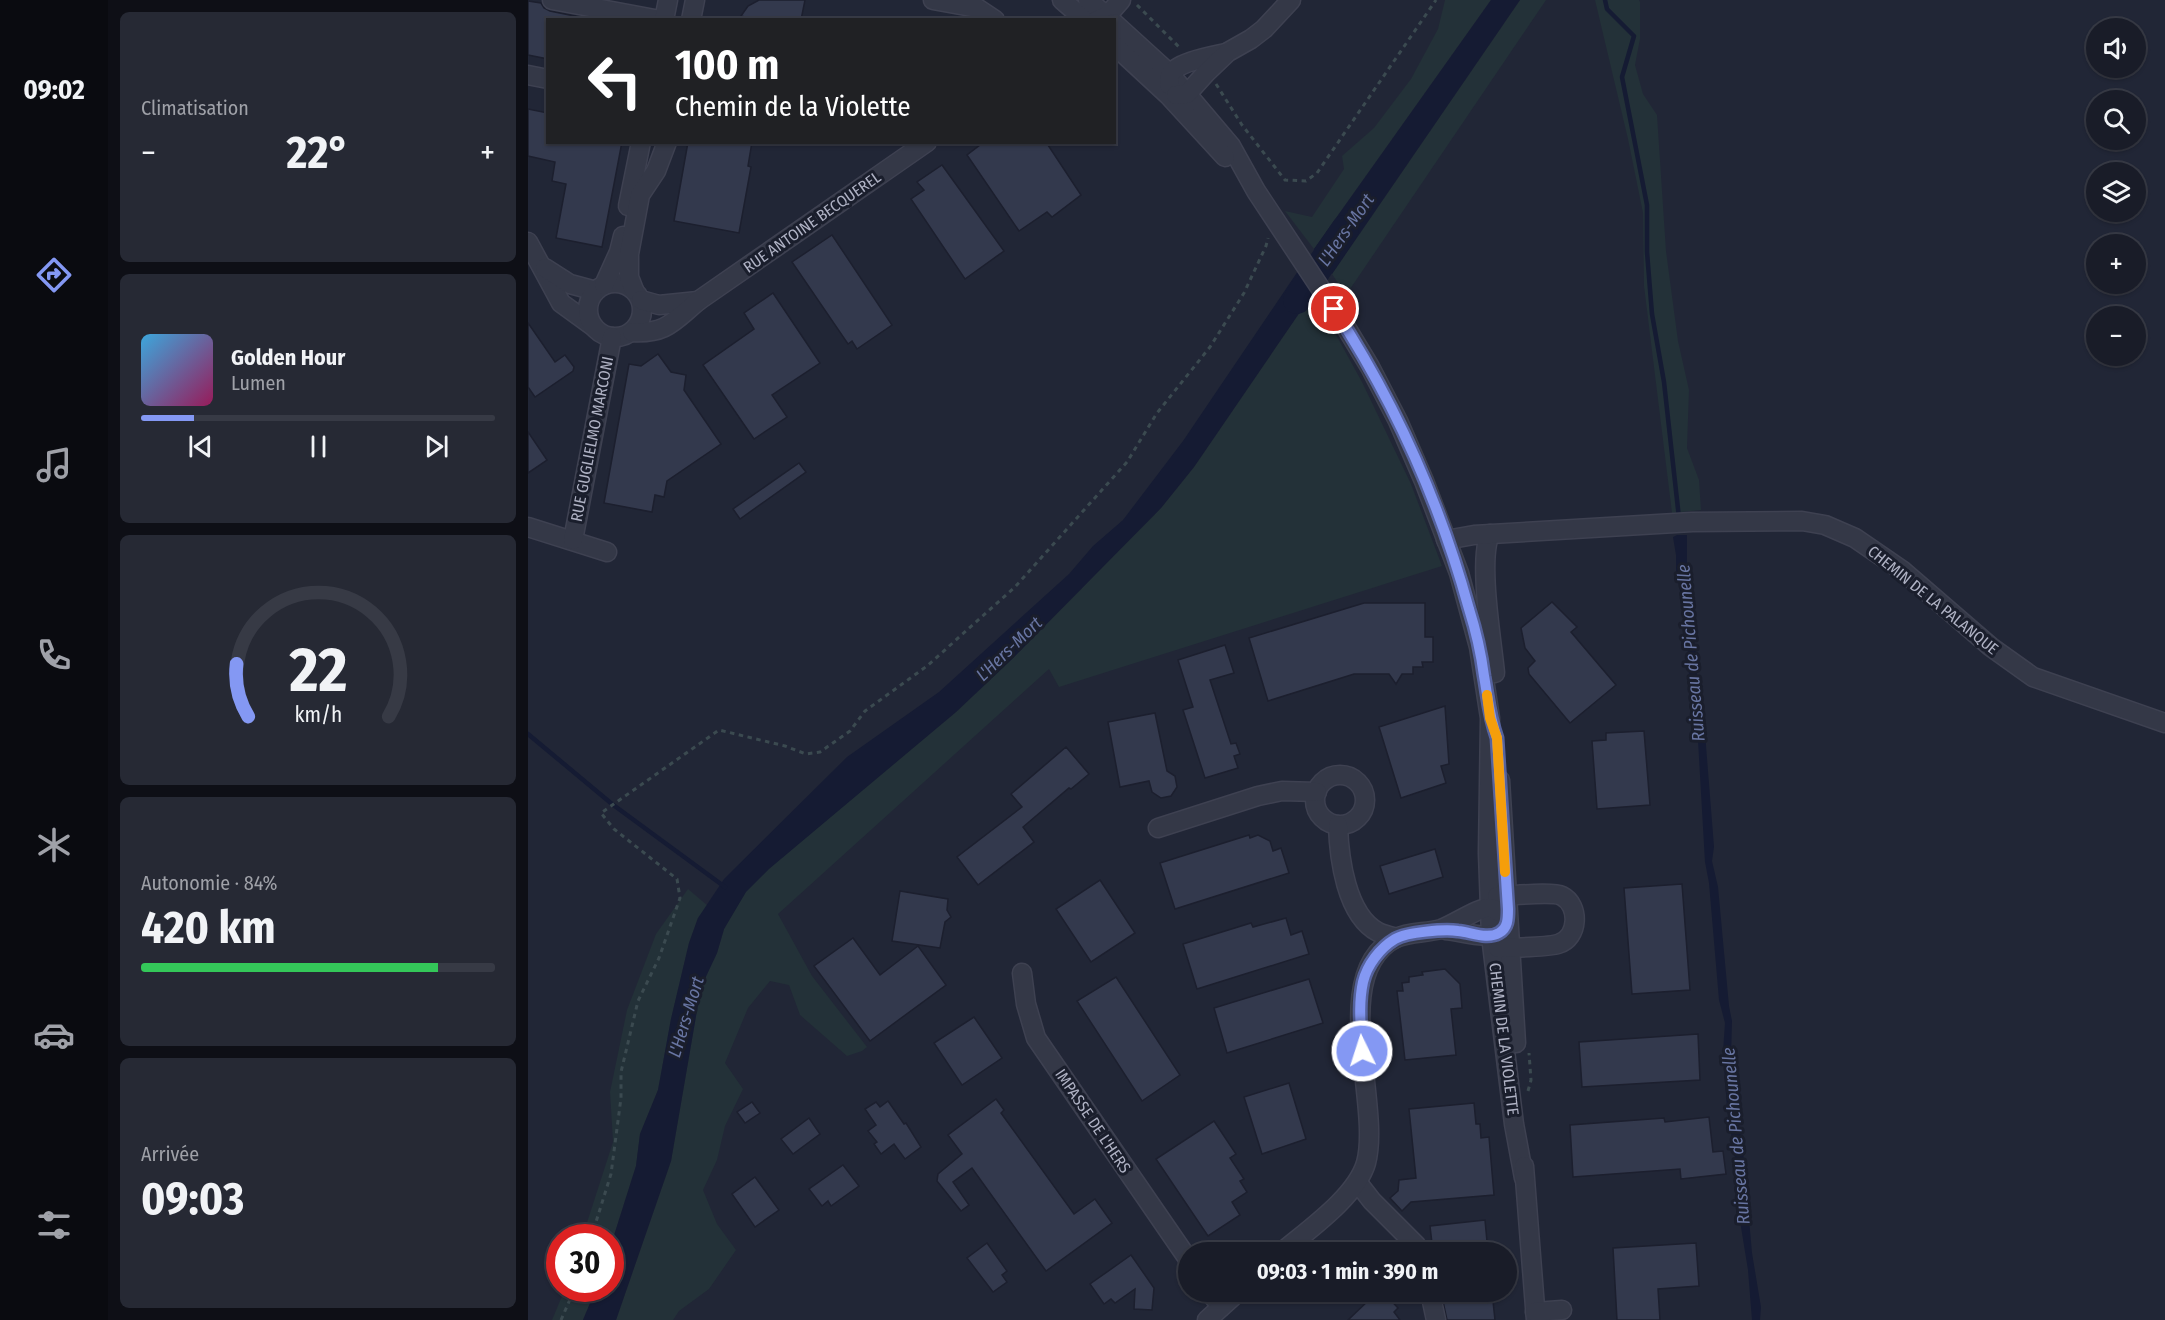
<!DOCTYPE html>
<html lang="fr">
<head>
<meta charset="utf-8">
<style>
  body { margin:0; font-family:"Fira Sans Condensed",sans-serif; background:#262934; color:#f1f3f6; height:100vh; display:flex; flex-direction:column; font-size:22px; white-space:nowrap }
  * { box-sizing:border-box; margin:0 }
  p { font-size:20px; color:#9fa1a8 }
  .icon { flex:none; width:33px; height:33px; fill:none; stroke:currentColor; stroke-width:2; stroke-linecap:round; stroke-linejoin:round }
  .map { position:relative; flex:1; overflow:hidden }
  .details { display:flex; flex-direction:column; gap:12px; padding:12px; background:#0e0f16; width:420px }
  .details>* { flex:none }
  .banner { position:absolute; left:18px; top:18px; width:570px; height:126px; border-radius:0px; box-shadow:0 2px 4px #0004,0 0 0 2px #373a45; background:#202124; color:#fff; overflow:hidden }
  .controls { position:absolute; left:1558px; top:18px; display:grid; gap:12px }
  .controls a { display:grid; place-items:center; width:60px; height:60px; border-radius:50%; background:#191c28; box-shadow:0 2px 4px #0004,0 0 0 2px #373a45; font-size:30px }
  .speed { position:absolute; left:18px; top:1224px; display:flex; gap:12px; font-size:30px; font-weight:700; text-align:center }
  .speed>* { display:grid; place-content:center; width:78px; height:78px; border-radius:50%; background:#191c28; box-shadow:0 2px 4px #0004,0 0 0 2px #373a45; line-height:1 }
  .speed .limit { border:9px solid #d22; background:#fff; color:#111 }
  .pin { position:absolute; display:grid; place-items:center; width:51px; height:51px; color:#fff; margin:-26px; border:3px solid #fff; border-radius:50%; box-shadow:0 2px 6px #0007 }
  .me { position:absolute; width:66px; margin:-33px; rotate:356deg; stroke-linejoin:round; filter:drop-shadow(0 0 4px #0008) }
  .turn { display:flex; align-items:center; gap:21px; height:126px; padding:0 30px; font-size:27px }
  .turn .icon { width:78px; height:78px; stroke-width:2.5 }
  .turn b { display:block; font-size:42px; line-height:51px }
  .big { font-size:45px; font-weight:700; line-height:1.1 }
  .details .widget { flex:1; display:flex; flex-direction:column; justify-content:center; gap:9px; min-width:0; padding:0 21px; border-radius:9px; background:#262934 }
  .details .dial { align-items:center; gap:0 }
  .dial svg { height:156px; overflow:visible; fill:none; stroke:#373a45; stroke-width:7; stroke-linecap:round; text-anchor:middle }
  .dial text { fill:#f1f3f6; stroke:none }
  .song { display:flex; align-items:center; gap:18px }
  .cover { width:72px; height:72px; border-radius:9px; background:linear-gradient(135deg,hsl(200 70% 55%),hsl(330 70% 35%)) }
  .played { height:6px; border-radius:3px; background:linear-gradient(90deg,#8498f3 15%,#373a45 15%) }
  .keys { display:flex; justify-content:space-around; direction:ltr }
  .heat { display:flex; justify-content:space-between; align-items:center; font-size:33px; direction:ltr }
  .charge { height:9px; border-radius:4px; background:linear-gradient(90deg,#34c759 84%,#373a45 0) }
  .trip { position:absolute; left:650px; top:1242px; width:339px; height:60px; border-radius:30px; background:#191c28; box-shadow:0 2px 4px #0004,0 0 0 2px #373a45; font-weight:700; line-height:60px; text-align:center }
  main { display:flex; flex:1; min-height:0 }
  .tabs { display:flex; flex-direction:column; width:108px; justify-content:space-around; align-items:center; background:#0a0b10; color:#9fa1a8 }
  .tabs .icon { width:42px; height:42px }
  .tabs .active { color:#8498f3 }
  .tabs b { font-size:27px; color:#f1f3f6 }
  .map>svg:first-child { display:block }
</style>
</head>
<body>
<main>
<nav class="tabs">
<b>09:02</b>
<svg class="icon active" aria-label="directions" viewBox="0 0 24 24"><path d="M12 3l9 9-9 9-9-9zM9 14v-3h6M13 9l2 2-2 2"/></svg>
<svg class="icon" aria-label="music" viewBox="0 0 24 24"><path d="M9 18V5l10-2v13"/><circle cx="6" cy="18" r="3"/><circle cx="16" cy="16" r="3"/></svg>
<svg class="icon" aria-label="phone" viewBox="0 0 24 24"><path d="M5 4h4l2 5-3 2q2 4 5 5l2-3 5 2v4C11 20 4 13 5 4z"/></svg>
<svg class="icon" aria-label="climate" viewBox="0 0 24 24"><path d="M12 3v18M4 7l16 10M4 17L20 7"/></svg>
<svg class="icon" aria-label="car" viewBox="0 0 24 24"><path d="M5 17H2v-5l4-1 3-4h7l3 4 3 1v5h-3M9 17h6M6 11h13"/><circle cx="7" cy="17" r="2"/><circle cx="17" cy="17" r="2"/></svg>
<svg class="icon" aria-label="filters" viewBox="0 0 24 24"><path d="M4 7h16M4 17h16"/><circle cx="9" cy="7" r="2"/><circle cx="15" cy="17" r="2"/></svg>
</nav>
<section class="details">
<div class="widget"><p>Climatisation</p>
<div class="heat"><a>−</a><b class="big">22°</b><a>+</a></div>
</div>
<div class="widget">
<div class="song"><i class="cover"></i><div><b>Golden Hour</b><p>Lumen</p></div></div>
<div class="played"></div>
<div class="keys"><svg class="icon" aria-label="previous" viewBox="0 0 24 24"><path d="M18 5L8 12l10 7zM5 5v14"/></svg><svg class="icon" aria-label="pause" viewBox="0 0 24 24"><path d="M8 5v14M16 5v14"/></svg><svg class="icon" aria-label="next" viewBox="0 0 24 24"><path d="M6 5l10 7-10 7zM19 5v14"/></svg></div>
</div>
<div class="widget dial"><svg viewBox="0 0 100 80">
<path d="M14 69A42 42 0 1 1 86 69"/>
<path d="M14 69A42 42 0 0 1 8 42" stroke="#8498f3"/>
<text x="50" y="56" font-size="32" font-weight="700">22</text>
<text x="50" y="72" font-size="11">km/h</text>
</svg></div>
<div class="widget"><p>Autonomie · 84%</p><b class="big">420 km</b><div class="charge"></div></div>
<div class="widget"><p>Arrivée</p><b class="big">09:03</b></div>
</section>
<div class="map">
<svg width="1637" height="1320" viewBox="0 0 1637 1320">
  <rect width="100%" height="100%" fill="#212636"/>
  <g fill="#233138">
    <polygon points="917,0 963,0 786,249 757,211 784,217 816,169 814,156 846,128 883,79 910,29"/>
    <polygon points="992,0 1018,0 818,295 804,274"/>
    <polygon points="1067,0 1111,0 1112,2 1112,39 1107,65 1115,94 1129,115 1138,251 1150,341 1161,390 1159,448 1171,480 1173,510 1144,513 1116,286 1115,213 1100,139"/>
    <polygon points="785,293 834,382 883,484 914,566 531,687 521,669 250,914 284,976 339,1047 334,1051 319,1056 272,1015 261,985 242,981 220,1008 197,1063 215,1089 197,1126 189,1160 175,1190 189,1224 208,1250 181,1289 151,1311 145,1320 88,1320 143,1161 173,987 189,953 196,929 218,891 240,869 428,712 483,660 633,508 666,467"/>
    <polygon points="160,889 180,906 170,918 161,943 143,1019 130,1090 112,1134 108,1166 83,1245 82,1238 54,1238 85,1142 82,1092 99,1010 128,934"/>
    <polygon points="37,1289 68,1289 55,1320 24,1320"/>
  </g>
  <g fill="#151b33">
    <polygon points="963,0 992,0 804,274 786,249"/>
    <polygon points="770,271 785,293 666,467 633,508 483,660 428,712 241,869 218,892 196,929 189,953 173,987 143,1161 88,1320 55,1320 68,1289 82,1288 83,1245 108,1166 112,1134 130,1090 143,1019 161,943 170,918 196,879 319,757 411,692 541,574 565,546 595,520 655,441"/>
    <polygon points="1149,535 1159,535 1159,568 1163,587 1162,609 1169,662 1169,680 1176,720 1186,847 1184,861 1190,887 1201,1006 1204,1021 1203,1057 1206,1109 1214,1139 1224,1253 1233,1307 1232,1320 1224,1320 1220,1270 1213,1227 1208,1165 1199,1108 1195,1052 1197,1023 1191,1000 1181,883 1177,862 1169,723 1161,676 1159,628 1148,570 1148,555 1145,537"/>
  </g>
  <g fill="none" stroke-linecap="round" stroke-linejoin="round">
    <g stroke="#151b33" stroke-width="4.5">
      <polyline points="1077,0 1079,9 1106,36 1094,77 1119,205 1119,252 1124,314 1136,382 1151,518"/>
      <polyline points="0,734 84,804 197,887"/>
    </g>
    <polyline stroke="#151b33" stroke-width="28" points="769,300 817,229"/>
  </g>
  <g fill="#33394d" stroke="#1c1f2e" stroke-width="1.5">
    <polygon points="231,0 277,0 273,20 228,20 213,16 220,6"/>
    <polygon points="0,1 13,3 16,8 22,11 66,20 20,20 20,59 0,55"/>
    <polygon points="0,109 20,113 20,142 94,142 74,247 28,238 38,184 24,181 27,162 0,156"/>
    <polygon points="160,142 224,142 220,166 223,167 211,233 146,221"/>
    <polygon points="456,142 518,142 553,195 524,217 519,212 491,231 439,155"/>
    <polygon points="414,165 476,251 437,279 383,199 396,190 389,182"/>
    <polygon points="304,235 364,325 329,349 324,341 320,344 264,262"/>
    <polygon points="245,293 292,363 244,395 259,417 226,439 175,365 226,329 216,313"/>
    <polygon points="0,323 27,362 37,355 46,367 45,371 7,397 0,387"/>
    <polygon points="130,354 143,372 158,375 156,390 193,444 139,481 136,497 127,495 124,512 76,503 101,364 113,366"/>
    <polygon points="0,432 19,460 0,473"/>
    <polygon points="271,463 278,472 212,519 205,509"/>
    <polygon points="1024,602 1049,627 1043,632 1088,685 1042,723 1001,674 1000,668 1007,661 997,648 993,628"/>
    <polygon points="836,603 897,603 897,637 905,637 905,662 894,662 895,667 885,667 885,674 874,674 868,684 861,674 826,674 740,701 721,638"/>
    <polygon points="697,645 706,673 682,680 703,744 708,743 712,754 706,756 710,768 677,778 655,710 665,707 650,660"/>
    <polygon points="917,706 921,764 913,766 918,783 873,798 851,727"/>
    <polygon points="627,713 639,771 647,776 649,787 643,796 633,798 624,792 621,781 592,787 580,722"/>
    <polygon points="1116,731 1122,805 1069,809 1064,741 1078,740 1078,733"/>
    <polygon points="538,747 561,774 543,789 541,788 495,827 506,842 450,885 429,857 494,807 483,794"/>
    <polygon points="721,835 722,838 730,835 742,841 745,851 753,848 761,873 647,909 632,863"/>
    <polygon points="907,849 915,877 861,894 852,866"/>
    <polygon points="572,880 607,933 563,962 528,909"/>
    <polygon points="1154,884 1162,990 1104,994 1096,888"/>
    <polygon points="372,891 420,899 419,910 423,917 417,922 412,948 364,941"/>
    <polygon points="758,918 763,935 774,931 781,954 669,989 655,944 723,923 725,927"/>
    <polygon points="325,938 352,975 390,946 418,985 342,1041 286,966"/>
    <polygon points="917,969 932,984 934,1008 923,1009 928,1055 877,1060 869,991 875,991 874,983 881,982 881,977 895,975 894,972"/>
    <polygon points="588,977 652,1075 614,1101 549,1001"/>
    <polygon points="781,979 795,1023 699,1053 686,1008"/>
    <polygon points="446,1017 474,1058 434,1085 406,1043"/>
    <polygon points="1170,1034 1172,1080 1054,1087 1051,1042"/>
    <polygon points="761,1083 778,1139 734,1154 716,1097"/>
    <polygon points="468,1099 476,1110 473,1113 546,1214 567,1199 584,1223 518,1271 444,1168 425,1182 441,1205 433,1211 409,1181 410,1174 434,1154 420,1135"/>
    <polygon points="360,1101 376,1124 378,1123 393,1147 377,1159 366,1144 353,1154 346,1144 349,1142 340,1131 348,1125 337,1109 348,1102 352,1107"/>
    <polygon points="224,1102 232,1113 217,1123 209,1112"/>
    <polygon points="946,1103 948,1124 952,1124 953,1138 961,1137 966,1195 883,1202 874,1211 862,1198 870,1191 871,1180 888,1178 881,1109"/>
    <polygon points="1181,1117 1185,1152 1195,1151 1198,1174 1153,1179 1152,1169 1045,1177 1042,1125 1136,1118 1137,1122"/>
    <polygon points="281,1118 292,1134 265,1154 253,1139"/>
    <polygon points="686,1121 708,1154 702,1158 716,1179 712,1181 719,1192 704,1202 712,1215 680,1236 628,1159"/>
    <polygon points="315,1165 331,1186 303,1206 300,1201 294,1206 281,1189"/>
    <polygon points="227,1177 251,1210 227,1227 204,1194"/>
    <polygon points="957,1220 960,1252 905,1252 902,1226"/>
    <polygon points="459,1243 479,1271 474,1275 479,1282 465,1292 439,1258"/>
    <polygon points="1168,1243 1171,1286 1130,1289 1132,1320 1089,1320 1085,1248"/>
    <polygon points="603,1255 626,1288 624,1310 606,1309 607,1289 587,1303 583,1299 576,1304 562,1284"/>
    <polygon points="835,1292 855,1292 870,1308 866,1312 872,1320 820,1320 842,1299"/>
    <polygon points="913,1292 964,1292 967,1320 919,1320"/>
  </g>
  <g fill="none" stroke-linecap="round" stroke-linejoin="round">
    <defs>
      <g id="minor">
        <polyline points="24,0 132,20"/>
        <polyline points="405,0 449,8 467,20"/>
        <polyline points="534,0 557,20"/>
        <polyline points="560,0 583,20"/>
        <polyline points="136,20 140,0"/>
        <polyline points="163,20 167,0"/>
        <polyline points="569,20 579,16 593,0"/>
        <polyline points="586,23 642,74 703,146 728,191 816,324 842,367 870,421 896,481 931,573 951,647 962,718 960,853 963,936 986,1124 996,1178"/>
        <polyline points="586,45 640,95 697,157"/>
        <polyline points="0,75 20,79"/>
        <path d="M641,85C641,81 641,78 642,75C648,62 685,56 698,53"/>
        <polyline points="648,95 659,94 678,73 700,52 723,39 736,29 763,0"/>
        <polyline points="100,206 113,142"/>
        <polyline points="0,242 33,303 66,327"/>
        <polyline points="17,268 42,284 68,291"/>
        <circle cx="87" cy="310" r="27"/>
        <polyline points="76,285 91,252 95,236"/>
        <polyline points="106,290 101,277 101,254 112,195 128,171 139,142"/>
        <polyline points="113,300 131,305 170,301"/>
        <path d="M104,332C138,334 145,322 170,301L399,142"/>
        <polyline points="0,527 79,552"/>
        <path d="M962,534C950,561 964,641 967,673"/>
        <polyline points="45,540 84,337"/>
        <polyline points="918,540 946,535 1164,522 1274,521 1297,525 1327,538 1375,571 1463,647 1505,677 1637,723"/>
        <circle cx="812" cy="800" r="25"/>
        <polyline points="972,780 988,1043"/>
        <path d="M810,825C811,858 818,915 850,932C856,935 863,936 868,938"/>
        <polyline points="630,828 730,796 754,791 789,792"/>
        <path d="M969,896C982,896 1024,891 1034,896C1052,905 1051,938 1030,944C1015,948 987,947 970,948"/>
        <path d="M917,930C935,931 958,941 974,931"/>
        <polyline points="494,973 498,1004 508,1038 660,1259"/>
        <polyline points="996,1166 1008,1320"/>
        <polyline points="830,1183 844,1201 888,1245 892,1252"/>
        <path d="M754,1252C780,1230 828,1197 838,1163C854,1104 799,973 868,938C881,932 899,933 913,929C925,925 953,906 962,908C965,908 968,910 971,912"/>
        <polyline points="682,1292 693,1307"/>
        <polyline points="902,1292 908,1320"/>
        <polyline points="1007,1312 1034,1310"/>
        <polyline points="679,1320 710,1292"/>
      </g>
    </defs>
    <use href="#minor" stroke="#3e4151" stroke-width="21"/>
    <g stroke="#3b4a50" stroke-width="3" stroke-dasharray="4.5 4.5" stroke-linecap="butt">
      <polyline points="609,5 653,49"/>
      <polyline points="688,84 714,125 757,180 778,181 789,173 908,0"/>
      <polyline points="1000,1091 1003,1080 1001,1053"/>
      <polyline points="63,1238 83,1174 93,1098 93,1072 110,1001 131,958 152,898 149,879 86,829 73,813 191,730 257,746 278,754 292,752 322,731 337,711 399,666 487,587 599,462 629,413 682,347 716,293 738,246 740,238"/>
      <polyline points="33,1320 47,1288"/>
    </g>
    <use href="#minor" stroke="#343847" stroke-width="18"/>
  </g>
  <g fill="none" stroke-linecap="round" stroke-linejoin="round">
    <defs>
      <path id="route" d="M806,309C866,401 912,503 941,609C948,631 953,653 956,676C960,698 961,716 969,738L980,909C980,919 980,928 971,933C959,940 943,932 930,931C917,929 879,932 867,939C852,948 839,965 835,982C830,1005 833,1028 834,1051"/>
    </defs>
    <use href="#route" stroke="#56639e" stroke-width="15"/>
    <use href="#route" stroke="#8498f3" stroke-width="10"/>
    <polyline stroke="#f59e0b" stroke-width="10" points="959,695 962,718 969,738 977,872"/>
  </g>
  <g text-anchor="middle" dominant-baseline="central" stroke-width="6" stroke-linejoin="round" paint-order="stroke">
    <g font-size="16" fill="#afb2c4" stroke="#1a1e2c">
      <text transform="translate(284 222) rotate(-35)">RUE ANTOINE BECQUEREL</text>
      <text transform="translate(64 439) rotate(-79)">RUE GUGLIELMO MARCONI</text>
      <text transform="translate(1405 600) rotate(39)">CHEMIN DE LA PALANQUE</text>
      <text transform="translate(976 1039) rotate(83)">CHEMIN DE LA VIOLETTE</text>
      <text transform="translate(565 1121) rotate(56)">IMPASSE DE L'HERS</text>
    </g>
    <g font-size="18" font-style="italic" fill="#6875a2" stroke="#1a1e2c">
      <text transform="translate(818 230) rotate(-55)">L'Hers-Mort</text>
      <text transform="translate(481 649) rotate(-44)">L'Hers-Mort</text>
      <text transform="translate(1163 653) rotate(-95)">Ruisseau de Pichounelle</text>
      <text transform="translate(158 1017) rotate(-73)">L'Hers-Mort</text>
      <text transform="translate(1208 1136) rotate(-95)">Ruisseau de Pichounelle</text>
    </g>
  </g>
</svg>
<div class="controls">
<a><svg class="icon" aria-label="sound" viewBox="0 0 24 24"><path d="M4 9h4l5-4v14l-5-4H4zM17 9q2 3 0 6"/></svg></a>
<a><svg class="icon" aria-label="search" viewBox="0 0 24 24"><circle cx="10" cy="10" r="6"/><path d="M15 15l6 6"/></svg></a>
<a><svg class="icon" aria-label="layers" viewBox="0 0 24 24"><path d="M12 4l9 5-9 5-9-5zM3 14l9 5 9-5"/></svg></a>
<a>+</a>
<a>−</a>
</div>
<div class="speed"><div class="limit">30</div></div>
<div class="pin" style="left:806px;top:309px;background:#d93025"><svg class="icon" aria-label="arrive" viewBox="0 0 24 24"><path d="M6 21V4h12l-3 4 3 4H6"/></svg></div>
<svg class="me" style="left:834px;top:1051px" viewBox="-20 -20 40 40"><circle r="17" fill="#8498f3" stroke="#fff" stroke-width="3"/><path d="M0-11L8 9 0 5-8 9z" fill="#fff"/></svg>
<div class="trip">09:03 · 1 min · 390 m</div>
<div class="banner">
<div class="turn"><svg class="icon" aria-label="left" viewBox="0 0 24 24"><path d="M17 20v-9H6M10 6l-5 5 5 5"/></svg><div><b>100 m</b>Chemin de la Violette</div></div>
</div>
</div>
</main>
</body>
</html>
